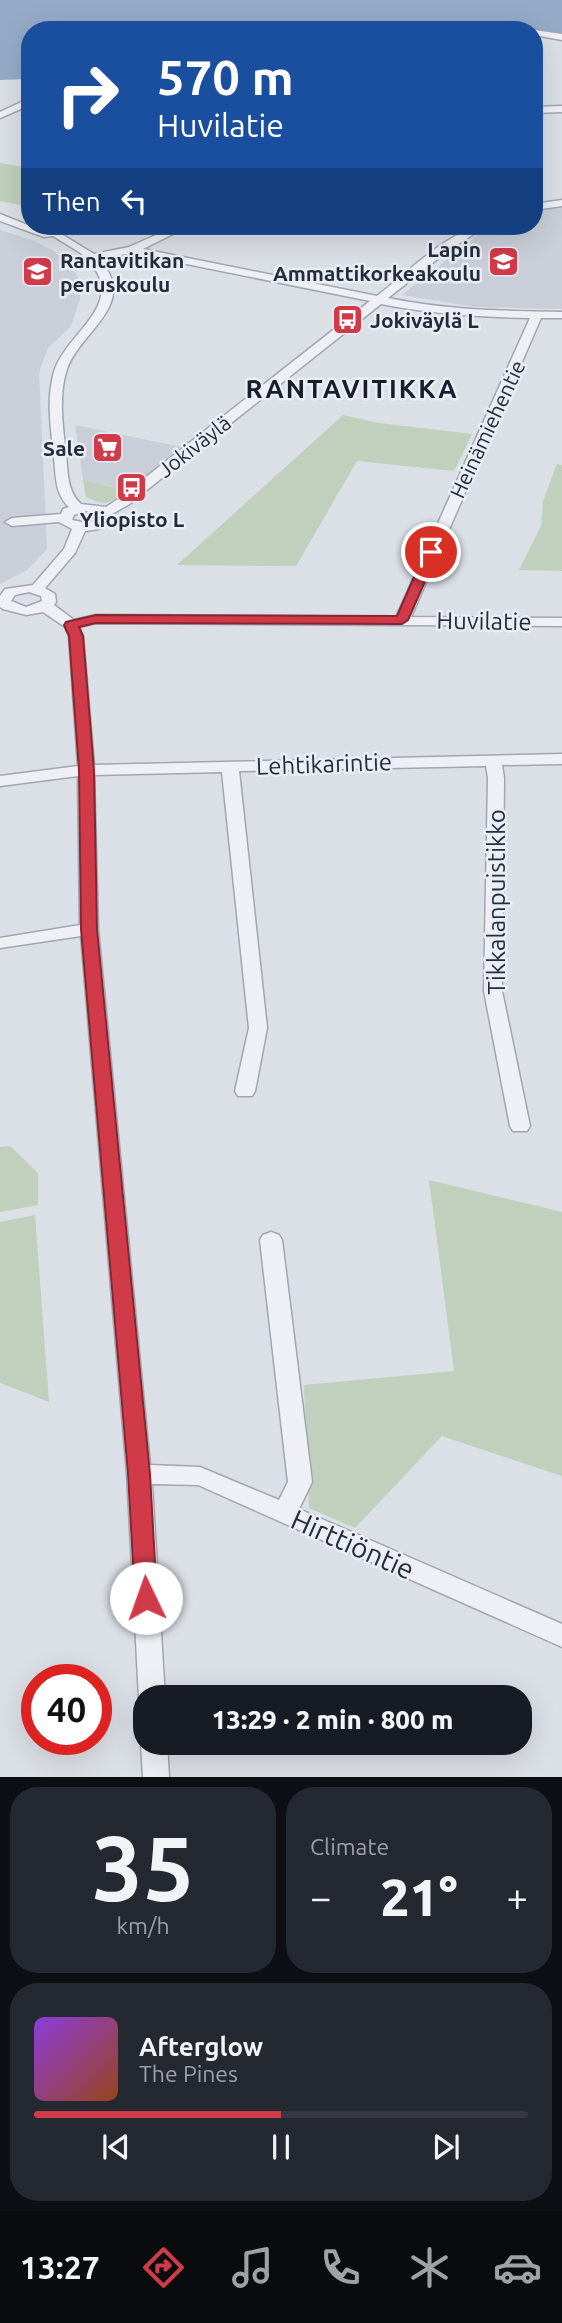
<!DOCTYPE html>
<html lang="en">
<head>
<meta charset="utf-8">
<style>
  body { margin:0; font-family:Ubuntu,sans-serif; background:#242831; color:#f1f3f6; height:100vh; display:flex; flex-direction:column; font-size:26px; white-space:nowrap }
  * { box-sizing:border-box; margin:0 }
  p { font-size:23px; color:#9ea1a6 }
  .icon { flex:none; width:38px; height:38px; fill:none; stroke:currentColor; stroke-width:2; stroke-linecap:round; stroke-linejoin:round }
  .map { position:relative; height:1777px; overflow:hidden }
  .side { display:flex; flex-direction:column; gap:10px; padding:10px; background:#0d0f14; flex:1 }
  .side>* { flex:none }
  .top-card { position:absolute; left:21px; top:21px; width:522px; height:214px; border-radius:28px; box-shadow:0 7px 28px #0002; background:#1a4fa0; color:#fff; overflow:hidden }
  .speed { position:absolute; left:21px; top:1664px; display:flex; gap:14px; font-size:35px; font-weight:700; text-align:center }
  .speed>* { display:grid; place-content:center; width:91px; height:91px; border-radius:50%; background:#171b24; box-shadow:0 7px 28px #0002; line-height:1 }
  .speed .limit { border:10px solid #d22; background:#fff; color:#111 }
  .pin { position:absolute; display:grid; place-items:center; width:60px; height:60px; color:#fff; margin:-30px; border:4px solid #fff; border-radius:50%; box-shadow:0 2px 7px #0007 }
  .me { position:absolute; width:77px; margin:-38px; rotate:357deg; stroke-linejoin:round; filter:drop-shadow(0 0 5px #0008) }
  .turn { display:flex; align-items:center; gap:24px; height:147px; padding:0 21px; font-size:32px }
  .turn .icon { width:91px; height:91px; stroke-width:2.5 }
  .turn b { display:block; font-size:49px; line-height:60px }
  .then { display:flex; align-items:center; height:66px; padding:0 21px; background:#0003; gap:14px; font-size:26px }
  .big { font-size:52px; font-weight:800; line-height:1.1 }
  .side .widget { flex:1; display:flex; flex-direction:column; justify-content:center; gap:10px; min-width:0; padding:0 24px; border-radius:28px; background:#242831 }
  .side .dial { align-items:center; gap:0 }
  .dial b { font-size:91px; line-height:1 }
  .song { display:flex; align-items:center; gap:21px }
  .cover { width:84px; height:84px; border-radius:10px; background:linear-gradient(135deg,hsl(270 70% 55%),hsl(20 70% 35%)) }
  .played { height:7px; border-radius:4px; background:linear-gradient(90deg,#d13a49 50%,#363941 50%) }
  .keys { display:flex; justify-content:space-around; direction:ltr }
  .heat { display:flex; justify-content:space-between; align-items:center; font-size:38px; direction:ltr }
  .side .tiles { flex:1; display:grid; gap:10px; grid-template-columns:1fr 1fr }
  .widget:last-child { grid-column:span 2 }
  .trip { position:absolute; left:133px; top:1685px; width:399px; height:70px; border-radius:28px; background:#171b24; box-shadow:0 7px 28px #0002; font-weight:800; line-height:70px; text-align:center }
  .menu { display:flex; height:112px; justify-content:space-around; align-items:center; background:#090b0e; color:#9ea1a6 }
  .menu .icon { width:49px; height:49px }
  .menu .selected { color:#d13a49 }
  .menu b { font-size:32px; color:#f1f3f6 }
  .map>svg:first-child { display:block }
</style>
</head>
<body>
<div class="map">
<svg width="562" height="1777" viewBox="0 0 562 1777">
  <rect width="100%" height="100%" fill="#dbdfe6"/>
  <g fill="#c9ced8">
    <polygon points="562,207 562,309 476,307 402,295 489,226 534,226 534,212"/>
    <polygon points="0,230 32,240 54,251 78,276 80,299 71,326 48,348 39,372 47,549 27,570 0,584"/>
    <polygon points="75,425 181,447 128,490 83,480"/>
  </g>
  <g fill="#c0d0bc">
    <polygon points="0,163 30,168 30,207 0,201"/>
    <polygon points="343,415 379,423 472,434 454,471 357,461 296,566 177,565"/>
    <polygon points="557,464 562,465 562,571 519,570 541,526 543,501"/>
    <path d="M83,480L126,490C108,504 107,507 86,497Z"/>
    <polygon points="10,1146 38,1173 38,1205 0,1212 0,1147"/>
    <polygon points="429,1180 562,1212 562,1476 442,1436 355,1528 309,1508 304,1385 454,1371"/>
    <polygon points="35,1215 49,1402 0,1383 0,1222"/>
  </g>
  <polygon fill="#94abc8" points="0,0 562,0 562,33 480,23 368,21 217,23 164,30 30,30 30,79 0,80"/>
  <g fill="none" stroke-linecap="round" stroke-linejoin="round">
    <defs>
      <g id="minor">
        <polygon points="464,24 514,30 277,30 281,28"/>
        <polygon points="534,30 562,34 562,40 534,35"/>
        <polygon points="30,98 30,105 0,118 0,112"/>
        <polygon points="562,106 562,112 534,113 534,107"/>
        <polygon points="562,200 562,206 534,210 534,204"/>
        <path d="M0,214L30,226H48L94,254L129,247L176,226H189L143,249L377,296C403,276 454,226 486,226L449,250L388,298C446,310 503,311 562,312V318H541L411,617L562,618V626L96,623L79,627L83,636L94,765L562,754V764L502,765L504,778L502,991L530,1126L527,1131H513L510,1126L484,991L488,778L486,766L239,771L267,1028L255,1091L252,1096H238L235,1091L249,1028L222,772L94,775L98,929L150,1465L200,1467L279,1500L288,1482L260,1240L263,1235L271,1232L279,1235L282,1240L312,1482L299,1509L562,1624V1647L198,1485L152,1484L165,1698H145V1707L139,1698L127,1474L81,936L0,948V938L80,925L78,776L0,786V776L78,766L69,636L65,627L43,612L26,615L3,609L0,607V596L5,589L33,585L64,549L72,529L59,522L12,526L5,522L12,518L61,514L63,509L69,507C55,494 56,477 54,458C51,430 46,399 54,372C66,332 128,305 89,261L81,262L76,259L83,255L79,252L53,236L44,237L0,221ZM132,253L370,301L118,499L106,507L81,504C67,491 68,473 66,455C63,428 58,396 67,369C81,330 140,304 99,259ZM381,304C431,314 480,317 530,318L396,617L96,615L74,620L54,605L56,602L55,594L45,588L75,553L85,531C96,530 107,528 115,519L112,514L128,505ZM85,511L98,513L101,518L87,523L72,520L74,515ZM29,592L41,596L42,601L26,607L11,601L15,595Z"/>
        <polygon points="145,1735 145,1743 167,1743 169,1777 143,1777 141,1743"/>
      </g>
    </defs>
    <use href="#minor" stroke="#a1a6b0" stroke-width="3"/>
    <use href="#minor" fill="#eef0f5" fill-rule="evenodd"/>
  </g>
  <polygon fill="#d13a49" stroke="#88262f" stroke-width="2" points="431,549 438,552 408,620 402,624 96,623 79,627 83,636 94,770 97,929 150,1474 157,1598 154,1605 146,1607 138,1605 135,1598 128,1474 81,929 79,770 69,636 64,625 66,622 96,615 397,616 425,552"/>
  <defs>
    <symbol id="university-square" viewBox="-11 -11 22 22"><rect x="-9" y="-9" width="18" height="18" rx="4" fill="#d13a49" stroke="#eaeef4"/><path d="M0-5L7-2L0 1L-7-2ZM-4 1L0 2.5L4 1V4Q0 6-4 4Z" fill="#fff"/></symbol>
    <symbol id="school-square" viewBox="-11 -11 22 22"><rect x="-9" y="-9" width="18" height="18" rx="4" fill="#d13a49" stroke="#eaeef4"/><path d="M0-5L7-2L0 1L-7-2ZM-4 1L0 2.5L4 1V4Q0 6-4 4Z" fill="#fff"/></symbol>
    <symbol id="bus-square" viewBox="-11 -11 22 22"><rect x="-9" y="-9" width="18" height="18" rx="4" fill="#d13a49" stroke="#eaeef4"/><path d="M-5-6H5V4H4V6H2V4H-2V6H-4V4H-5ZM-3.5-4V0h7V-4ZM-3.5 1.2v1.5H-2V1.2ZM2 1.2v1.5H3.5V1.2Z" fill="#fff"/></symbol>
    <symbol id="supermarket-square" viewBox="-11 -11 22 22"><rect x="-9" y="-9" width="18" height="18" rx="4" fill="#d13a49" stroke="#eaeef4"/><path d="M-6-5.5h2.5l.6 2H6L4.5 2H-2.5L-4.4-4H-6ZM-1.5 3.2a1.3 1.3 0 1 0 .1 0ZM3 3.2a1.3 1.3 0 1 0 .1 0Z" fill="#fff"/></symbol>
  </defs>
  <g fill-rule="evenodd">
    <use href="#university-square" x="486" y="244" width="35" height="35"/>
    <use href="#school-square" x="20" y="254" width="35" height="35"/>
    <use href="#bus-square" x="330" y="302" width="35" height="35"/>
    <use href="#supermarket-square" x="90" y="430" width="35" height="35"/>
    <use href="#bus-square" x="114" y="470" width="35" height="35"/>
  </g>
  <g text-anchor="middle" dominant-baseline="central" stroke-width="5" stroke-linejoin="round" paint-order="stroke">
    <g font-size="21" font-weight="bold" fill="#252c3d" stroke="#eaeef4" text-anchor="end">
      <text x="481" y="249">Lapin<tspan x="481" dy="24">Ammattikorkeakoulu</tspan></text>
      <text x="60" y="260" text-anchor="start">Rantavitikan<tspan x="60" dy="24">peruskoulu</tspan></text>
      <text x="370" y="320" text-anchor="start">Jokiväylä L</text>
      <text x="85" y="448">Sale</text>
      <text x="132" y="519" text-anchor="middle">Yliopisto L</text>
    </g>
    <g font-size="21" fill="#252c3d" stroke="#eaeef4">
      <text transform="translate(487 429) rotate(-65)">Heinämiehentie</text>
      <text transform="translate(194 446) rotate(-38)">Jokiväylä</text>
    </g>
    <g font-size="24" fill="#252c3d" stroke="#eaeef4">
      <text transform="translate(484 621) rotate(1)">Huvilatie</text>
      <text transform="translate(324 764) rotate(-2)">Lehtikarintie</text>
      <text transform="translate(496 902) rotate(-90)">Tikkalanpuistikko</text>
    </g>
    <g font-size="26" font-weight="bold" letter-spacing="2" fill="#171e2d" stroke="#eaeef4">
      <text x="352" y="388">RANTAVITIKKA</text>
    </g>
    <g font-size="28" fill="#252c3d" stroke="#eaeef4">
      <text transform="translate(353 1544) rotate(24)">Hirttiöntie</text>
    </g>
  </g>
</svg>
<div class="speed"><div class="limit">40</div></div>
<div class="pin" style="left:431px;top:552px;background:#d93025"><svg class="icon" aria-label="arrive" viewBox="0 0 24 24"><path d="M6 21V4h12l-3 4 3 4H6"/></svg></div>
<svg class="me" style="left:146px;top:1598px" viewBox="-20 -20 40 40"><circle r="19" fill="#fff"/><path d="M0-13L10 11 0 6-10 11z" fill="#d13a49"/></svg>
<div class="trip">13:29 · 2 min · 800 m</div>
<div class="top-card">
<div class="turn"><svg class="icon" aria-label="right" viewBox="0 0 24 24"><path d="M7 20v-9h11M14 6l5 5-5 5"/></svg><div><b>570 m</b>Huvilatie</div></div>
<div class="then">Then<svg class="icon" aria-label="left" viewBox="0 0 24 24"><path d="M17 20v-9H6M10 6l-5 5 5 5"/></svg></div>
</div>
</div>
<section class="side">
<div class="tiles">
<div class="widget dial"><b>35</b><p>km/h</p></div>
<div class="widget"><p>Climate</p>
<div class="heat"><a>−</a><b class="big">21°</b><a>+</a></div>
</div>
<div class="widget">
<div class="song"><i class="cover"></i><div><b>Afterglow</b><p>The Pines</p></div></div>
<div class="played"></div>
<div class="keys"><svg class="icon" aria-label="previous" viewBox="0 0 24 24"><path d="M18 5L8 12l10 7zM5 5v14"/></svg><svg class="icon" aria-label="pause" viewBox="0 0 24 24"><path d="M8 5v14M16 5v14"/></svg><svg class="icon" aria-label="next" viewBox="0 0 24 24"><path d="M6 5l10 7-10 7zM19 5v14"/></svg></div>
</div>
</div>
</section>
<nav class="menu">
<b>13:27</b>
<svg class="icon selected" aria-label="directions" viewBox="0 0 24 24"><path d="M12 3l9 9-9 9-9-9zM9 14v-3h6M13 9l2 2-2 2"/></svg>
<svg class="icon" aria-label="music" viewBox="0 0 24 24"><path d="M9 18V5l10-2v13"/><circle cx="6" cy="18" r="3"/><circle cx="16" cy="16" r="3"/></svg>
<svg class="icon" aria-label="phone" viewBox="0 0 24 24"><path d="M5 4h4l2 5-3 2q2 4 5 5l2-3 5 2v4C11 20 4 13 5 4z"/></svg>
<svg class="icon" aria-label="climate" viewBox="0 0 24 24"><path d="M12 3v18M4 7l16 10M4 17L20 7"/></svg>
<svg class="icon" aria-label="car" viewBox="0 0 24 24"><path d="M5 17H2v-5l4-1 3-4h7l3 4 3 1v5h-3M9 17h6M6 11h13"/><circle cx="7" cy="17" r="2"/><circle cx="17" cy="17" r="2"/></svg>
</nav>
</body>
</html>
